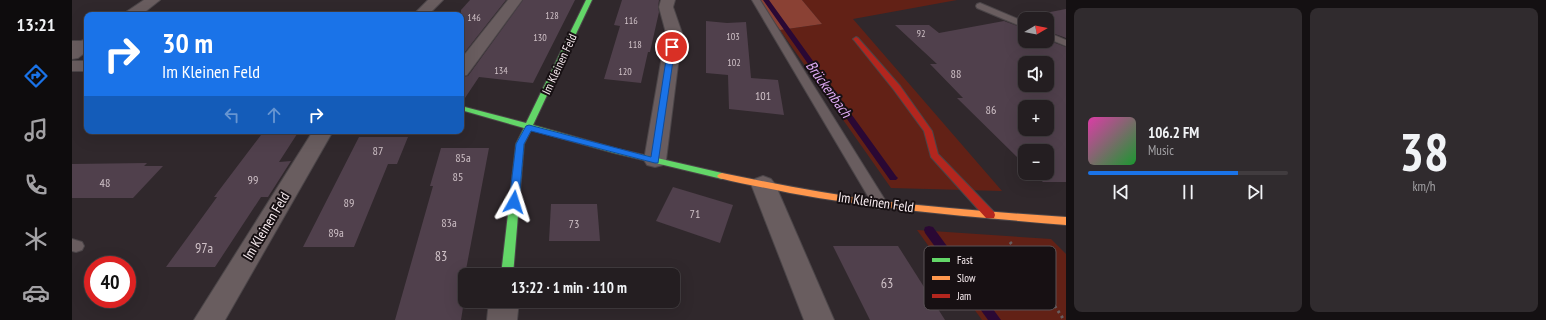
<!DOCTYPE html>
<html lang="en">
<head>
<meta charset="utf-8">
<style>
  body { margin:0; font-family:"PT Sans Narrow",sans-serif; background:#302b2e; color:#f1f3f6; height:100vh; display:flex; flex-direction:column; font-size:15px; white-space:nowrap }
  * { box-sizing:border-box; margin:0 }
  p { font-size:13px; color:#a3a2a5 }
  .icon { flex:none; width:22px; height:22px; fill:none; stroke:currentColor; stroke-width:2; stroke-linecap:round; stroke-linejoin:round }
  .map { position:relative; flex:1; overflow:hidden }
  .drawer { display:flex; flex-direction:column; gap:8px; padding:8px; background:#141012; width:480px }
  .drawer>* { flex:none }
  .top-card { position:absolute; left:12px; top:12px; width:380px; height:122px; border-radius:8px; box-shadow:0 4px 16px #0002,0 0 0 1px #413c3f; background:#1a73e8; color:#fff; overflow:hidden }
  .needle { width:26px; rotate:80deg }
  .controls { position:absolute; left:946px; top:12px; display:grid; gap:8px }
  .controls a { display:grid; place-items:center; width:36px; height:36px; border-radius:8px; background:#241e21; box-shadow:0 4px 16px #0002,0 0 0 1px #413c3f; font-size:20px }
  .speed { position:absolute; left:12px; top:256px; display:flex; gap:8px; font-size:20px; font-weight:700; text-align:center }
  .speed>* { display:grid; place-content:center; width:52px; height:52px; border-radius:50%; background:#241e21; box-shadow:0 4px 16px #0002,0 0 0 1px #413c3f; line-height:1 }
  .speed .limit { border:6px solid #d22; background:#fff; color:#111 }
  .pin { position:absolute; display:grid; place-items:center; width:34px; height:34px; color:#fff; margin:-17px; border:2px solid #fff; border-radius:50%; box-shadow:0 1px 4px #0007 }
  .me { position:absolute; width:44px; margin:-22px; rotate:6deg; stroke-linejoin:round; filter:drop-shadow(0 0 3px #0008) }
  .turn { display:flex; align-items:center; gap:14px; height:84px; padding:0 12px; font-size:18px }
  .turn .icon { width:52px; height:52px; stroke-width:2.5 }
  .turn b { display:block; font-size:28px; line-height:34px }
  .lanes { display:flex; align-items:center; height:38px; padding:0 12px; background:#0003; justify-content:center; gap:20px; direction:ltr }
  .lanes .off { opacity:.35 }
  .drawer .card { flex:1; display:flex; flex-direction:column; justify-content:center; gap:6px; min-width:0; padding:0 14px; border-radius:8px; background:#302b2e }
  .drawer .dial { align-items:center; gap:0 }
  .dial b { font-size:52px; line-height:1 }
  .song { display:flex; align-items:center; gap:12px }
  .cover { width:48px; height:48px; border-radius:6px; background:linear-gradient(135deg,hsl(320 70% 55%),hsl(130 70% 35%)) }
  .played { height:4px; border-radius:2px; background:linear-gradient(90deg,#1a73e8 75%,#413c3f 75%) }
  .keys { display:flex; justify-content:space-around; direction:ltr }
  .drawer .tiles { flex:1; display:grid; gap:8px; grid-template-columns:repeat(2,1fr) }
  .trip { position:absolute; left:386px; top:268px; width:222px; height:40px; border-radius:8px; background:#241e21; box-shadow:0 4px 16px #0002,0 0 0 1px #413c3f; font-weight:700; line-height:40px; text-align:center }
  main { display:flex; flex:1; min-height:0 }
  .tab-bar { display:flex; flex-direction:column; width:72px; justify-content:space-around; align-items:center; background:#0e0c0d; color:#a3a2a5 }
  .tab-bar .icon { width:28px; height:28px }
  .tab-bar .selected { color:#1a73e8 }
  .tab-bar b { font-size:18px; color:#f1f3f6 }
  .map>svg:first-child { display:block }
</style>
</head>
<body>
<main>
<nav class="tab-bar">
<b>13:21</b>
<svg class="icon selected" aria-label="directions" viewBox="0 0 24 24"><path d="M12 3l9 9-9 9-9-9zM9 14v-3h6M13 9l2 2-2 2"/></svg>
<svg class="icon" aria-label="music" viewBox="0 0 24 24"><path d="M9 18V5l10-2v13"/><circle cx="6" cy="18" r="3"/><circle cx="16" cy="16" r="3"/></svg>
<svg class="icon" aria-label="phone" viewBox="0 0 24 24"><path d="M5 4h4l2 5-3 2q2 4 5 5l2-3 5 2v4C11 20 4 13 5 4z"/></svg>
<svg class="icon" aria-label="climate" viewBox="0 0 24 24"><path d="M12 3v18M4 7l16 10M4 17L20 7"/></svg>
<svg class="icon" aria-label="car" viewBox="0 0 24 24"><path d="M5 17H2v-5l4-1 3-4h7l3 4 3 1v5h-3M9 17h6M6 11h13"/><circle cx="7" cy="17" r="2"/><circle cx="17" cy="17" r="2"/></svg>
</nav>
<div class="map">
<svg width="994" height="320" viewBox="0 0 994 320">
  <rect width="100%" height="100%" fill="#30282c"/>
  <g fill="#622116">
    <polygon points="730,0 885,0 781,19 930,191 819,188 708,30 750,24"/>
    <polygon points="845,230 979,239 994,254 994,320 910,320"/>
  </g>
  <polygon fill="#8a4134" points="687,0 730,0 750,24 708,30"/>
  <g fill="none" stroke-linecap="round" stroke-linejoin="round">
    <g fill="#2a0834" fill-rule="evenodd">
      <polygon points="691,0 697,0 824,176 826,178 824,180 818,180"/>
      <polygon points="857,226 861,227 929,320 916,320 853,233 852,230 853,227"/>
    </g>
  </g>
  <g fill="#50404c" fill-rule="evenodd">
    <polygon points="398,0 434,0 389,57 389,10"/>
    <polygon points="451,0 503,0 461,83 407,77 391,101 389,101 389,77 396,76"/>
    <polygon points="550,0 587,0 586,7 587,12 578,52 576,52 569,83 532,79 548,26 542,25"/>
    <polygon points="994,9 994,38 975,31 975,19 953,19 953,20 947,18"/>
    <polygon points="634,21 655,23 674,22 679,78 706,80 712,115 657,109 656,75 634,73"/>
    <path d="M932,21L953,29V41H975V40L994,47V182H971L961,173H975V151H953V165L885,98H891L858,64H865L823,25H857L867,33ZM953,63H975V85H953ZM953,107H975V129H953Z"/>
    <polygon points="192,131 227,131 207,162 219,161 196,197 189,197 143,267 94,267 145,197 142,197"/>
    <polygon points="287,137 336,137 325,164 316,164 282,247 231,247"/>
    <polygon points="369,148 417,148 393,275 393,295 389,320 323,320 361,186 358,186"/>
    <polygon points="75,163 72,166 91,166 61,198 0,198 0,164"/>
    <polygon points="601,187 661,205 648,243 584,221"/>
    <polygon points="479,204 525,204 528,241 477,241"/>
    <polygon points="761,246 826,246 873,320 798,320"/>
  </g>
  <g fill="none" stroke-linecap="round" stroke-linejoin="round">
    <defs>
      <g id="lane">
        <polygon points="680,0 688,0 813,200 815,204 813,208 808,209 803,208"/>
        <polygon points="908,3 953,22 953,28 905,8 904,6 905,4"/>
        <polygon points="975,32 994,40 994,46 975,38"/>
        <rect x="0" y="41" width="15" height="6"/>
        <polygon points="0,239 10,242 12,246 10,250 4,252 0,251"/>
      </g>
      <g id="street">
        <polygon points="72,0 88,0 69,15 52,15 54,12"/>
        <polygon points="356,0 371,0 356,15 341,15"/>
        <polygon points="436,0 450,0 395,75 389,76 389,59"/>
        <polygon points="589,0 603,0 601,7 610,33 594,160 591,165 583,167 575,165 572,160 594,33 587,7"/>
        <polygon points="15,39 15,51 6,58 0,59 0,47 9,41"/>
        <rect x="0" y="61" width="15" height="10"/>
        <polygon points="241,131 261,131 153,320 122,320"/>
        <polygon points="691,176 699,179 703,184 762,320 732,320 679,184 683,179"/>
        <polygon points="417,301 447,301 445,320 415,320"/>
      </g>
      <polygon id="fast" points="514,0 520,0 461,125 546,149 650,173 655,176 650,179 542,153 459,130 452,144 441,275 429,275 444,144 452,128 389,110 389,106 454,123"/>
      <path id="slow" d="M650,173C703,184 756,194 809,201C870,208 932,213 994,217V225C902,217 810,210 718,193C695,188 670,184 647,178L645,176L647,174Z"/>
      <polygon id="jam" points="784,37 786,38 828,86 860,131 866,154 922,212 923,215 922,218 914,218 859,157 852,131 822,90 782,40 781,39"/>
    </defs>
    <use href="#lane" stroke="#4b4548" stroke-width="2"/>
    <use href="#street" stroke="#4b4548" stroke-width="2"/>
    <use href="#fast" stroke="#4b4548" stroke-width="2"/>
    <use href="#slow" stroke="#4b4548" stroke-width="2"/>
    <use href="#jam" stroke="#4b4548" stroke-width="2"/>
    <polyline stroke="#675e60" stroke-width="3" stroke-dasharray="2.5 3.5" stroke-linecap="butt" points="938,242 961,273 992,320"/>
    <use href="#lane" fill="#695d5f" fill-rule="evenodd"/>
    <use href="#street" fill="#695d5f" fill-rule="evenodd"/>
    <use href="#fast" fill="#63d668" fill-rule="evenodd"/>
    <use href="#slow" fill="#ff974d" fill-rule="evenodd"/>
    <use href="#jam" fill="#b3261e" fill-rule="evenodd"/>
  </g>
  <polygon fill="#1a73e8" stroke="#114b97" points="600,45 603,47 586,163 583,163 459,131 452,144 447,202 442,206 438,205 437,202 444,144 454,126 457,125 579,157 596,47"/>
  <g text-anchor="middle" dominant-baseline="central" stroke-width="4" stroke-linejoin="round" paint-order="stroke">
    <g font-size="10" fill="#d0c2c8">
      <text x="480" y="15">128</text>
      <text x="402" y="17">146</text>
      <text x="559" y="20">116</text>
      <text x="849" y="33">92</text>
      <text x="661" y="36">103</text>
      <text x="468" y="37">130</text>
      <text x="563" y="44">118</text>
      <text x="662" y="62">102</text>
      <text x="429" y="70">134</text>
      <text x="553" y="71">120</text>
    </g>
    <g font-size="12" fill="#faeef2" stroke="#171013">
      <text transform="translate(487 64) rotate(-65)">Im Kleinen Feld</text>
    </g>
    <g font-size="12" fill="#d0c2c8">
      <text x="884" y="73">88</text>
      <text x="691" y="95">101</text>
      <text x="919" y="109">86</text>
      <text x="306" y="150">87</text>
      <text x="391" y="157">85a</text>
      <text x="386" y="176">85</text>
      <text x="181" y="179">99</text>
      <text x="33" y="182">48</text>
      <text x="277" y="202">89</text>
      <text x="623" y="213">71</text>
      <text x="377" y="222">83a</text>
      <text x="502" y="223">73</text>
      <text x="264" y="232">89a</text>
    </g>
    <g font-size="14" fill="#faeef2" stroke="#171013">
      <text transform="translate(804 202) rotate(8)">Im Kleinen Feld</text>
      <text transform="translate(194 226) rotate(-59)">Im Kleinen Feld</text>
    </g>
    <g font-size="14" fill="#d0c2c8">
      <text x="132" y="248">97a</text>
      <text x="369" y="256">83</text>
      <text x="815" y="283">63</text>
    </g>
    <g font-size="15" font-style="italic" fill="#dfaaf5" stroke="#171013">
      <text transform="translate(757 89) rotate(54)">Brückenbach</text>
    </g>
  </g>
  <rect x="852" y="246" width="132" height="64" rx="6" fill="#171013" stroke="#5b5356" stroke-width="1"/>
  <rect x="860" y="258" width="18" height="4" fill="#63d668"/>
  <rect x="860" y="276" width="18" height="4" fill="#ff974d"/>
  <rect x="860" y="294" width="18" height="4" fill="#b3261e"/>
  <g font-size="11" fill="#faeef2">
    <text x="885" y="264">Fast</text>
    <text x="885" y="282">Slow</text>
    <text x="885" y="300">Jam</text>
  </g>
</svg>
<div class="controls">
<a><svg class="needle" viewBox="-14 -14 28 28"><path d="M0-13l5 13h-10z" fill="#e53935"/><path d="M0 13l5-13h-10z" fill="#a3a2a5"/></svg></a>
<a><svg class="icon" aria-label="sound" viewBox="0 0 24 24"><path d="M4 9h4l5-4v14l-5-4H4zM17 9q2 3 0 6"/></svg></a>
<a>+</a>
<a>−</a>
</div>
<div class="speed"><div class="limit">40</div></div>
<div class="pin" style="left:600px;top:47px;background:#d93025"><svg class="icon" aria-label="arrive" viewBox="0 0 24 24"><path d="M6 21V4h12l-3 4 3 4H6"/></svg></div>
<svg class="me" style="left:442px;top:202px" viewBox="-20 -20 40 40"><path d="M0-17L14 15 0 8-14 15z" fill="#1a73e8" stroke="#fff" stroke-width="4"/></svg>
<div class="trip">13:22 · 1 min · 110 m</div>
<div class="top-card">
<div class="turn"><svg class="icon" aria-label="right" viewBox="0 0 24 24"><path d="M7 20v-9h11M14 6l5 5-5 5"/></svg><div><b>30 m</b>Im Kleinen Feld</div></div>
<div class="lanes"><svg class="icon off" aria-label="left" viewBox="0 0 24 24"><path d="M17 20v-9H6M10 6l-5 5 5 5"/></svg><svg class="icon off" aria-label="ahead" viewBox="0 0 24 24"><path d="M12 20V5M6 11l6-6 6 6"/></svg><svg class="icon" aria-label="right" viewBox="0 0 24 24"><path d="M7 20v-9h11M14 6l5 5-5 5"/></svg></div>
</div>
</div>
<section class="drawer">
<div class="tiles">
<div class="card">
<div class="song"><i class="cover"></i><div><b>106.2 FM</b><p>Music</p></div></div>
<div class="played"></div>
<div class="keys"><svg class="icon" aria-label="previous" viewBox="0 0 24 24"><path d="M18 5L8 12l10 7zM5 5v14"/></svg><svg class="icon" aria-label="pause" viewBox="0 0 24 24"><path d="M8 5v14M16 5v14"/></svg><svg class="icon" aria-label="next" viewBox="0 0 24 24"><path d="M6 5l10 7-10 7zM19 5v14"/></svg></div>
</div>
<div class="card dial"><b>38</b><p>km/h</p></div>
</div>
</section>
</main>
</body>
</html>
